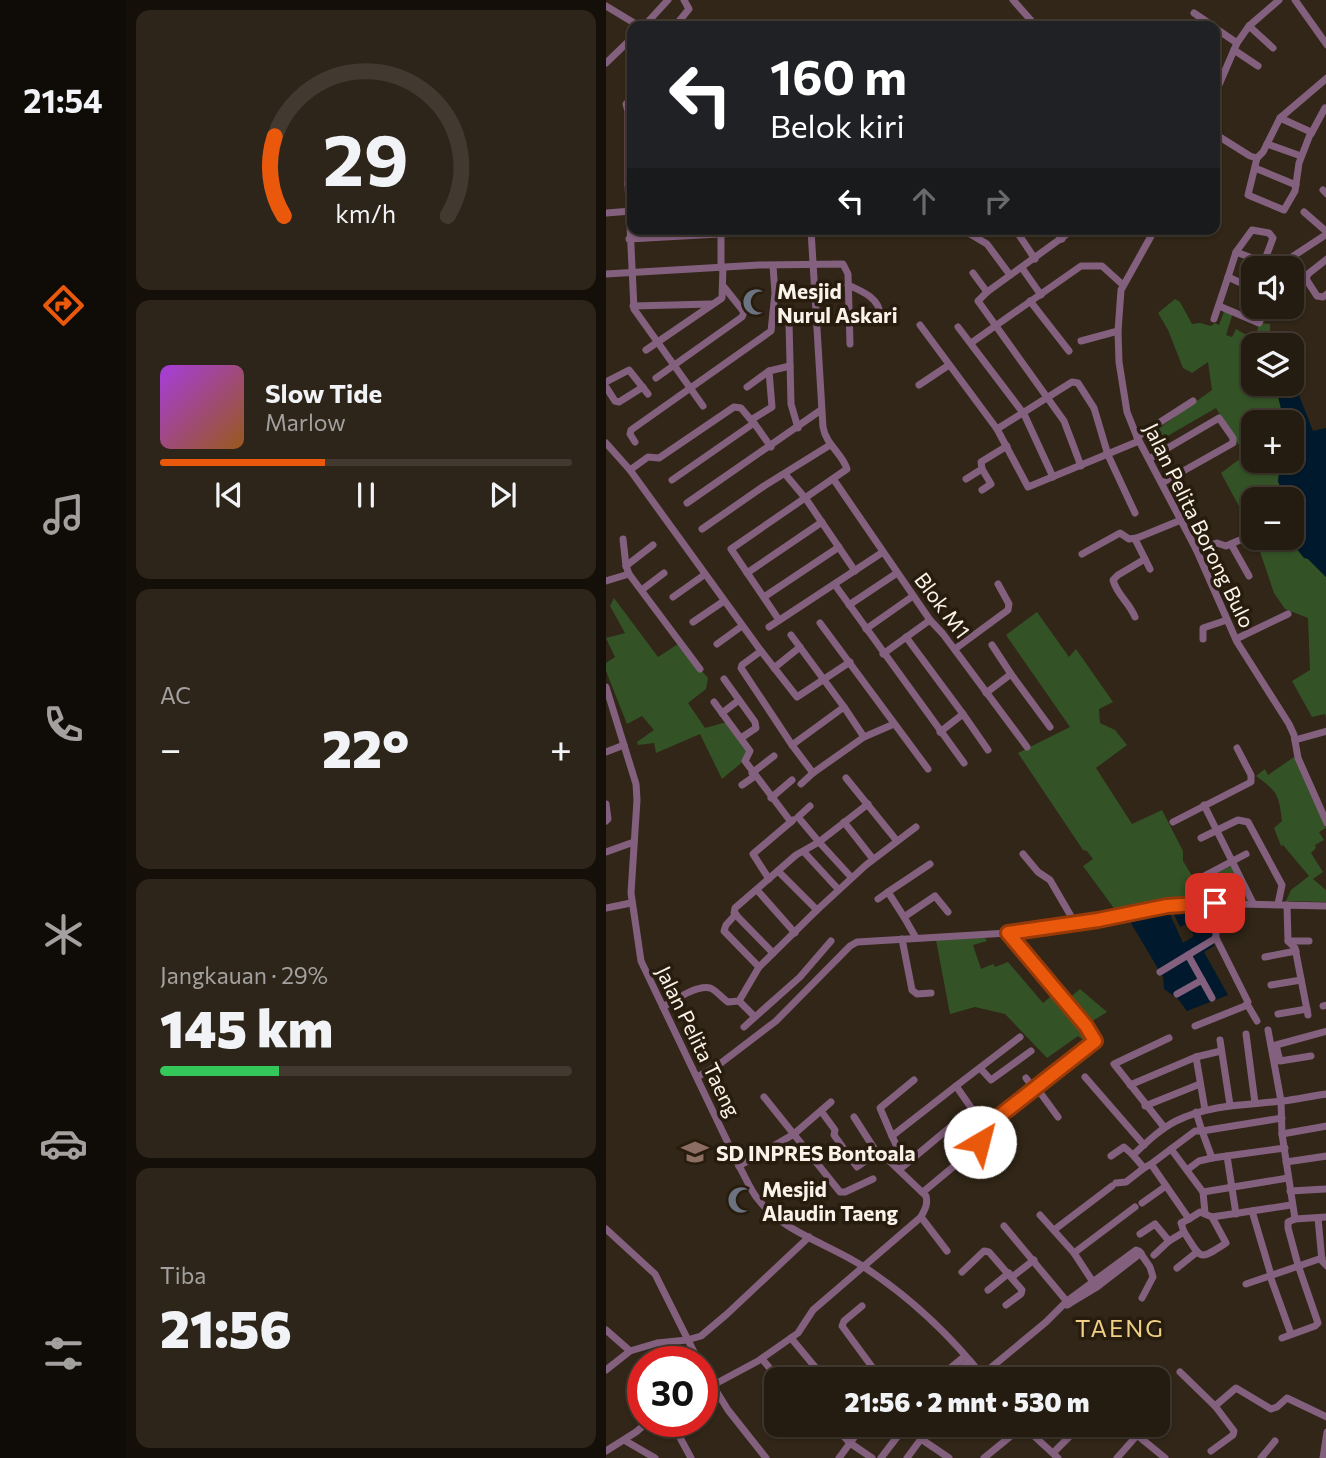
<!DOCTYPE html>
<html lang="id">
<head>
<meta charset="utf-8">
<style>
  body { margin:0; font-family:Commissioner,sans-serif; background:#2d251a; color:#f1f3f6; height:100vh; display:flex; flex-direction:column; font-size:26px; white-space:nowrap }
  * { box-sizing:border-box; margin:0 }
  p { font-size:23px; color:#a3a19f }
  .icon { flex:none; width:38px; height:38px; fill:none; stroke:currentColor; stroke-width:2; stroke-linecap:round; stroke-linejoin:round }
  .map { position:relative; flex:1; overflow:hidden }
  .panel { display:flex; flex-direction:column; gap:10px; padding:10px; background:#140f09; width:480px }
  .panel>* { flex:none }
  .hud { position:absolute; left:21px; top:21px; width:593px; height:214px; border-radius:14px; box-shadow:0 2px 5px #0004,0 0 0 2px #423a31; background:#202124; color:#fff; overflow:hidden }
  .tools { position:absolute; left:635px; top:256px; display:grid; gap:14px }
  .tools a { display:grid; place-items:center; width:63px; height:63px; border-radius:14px; background:#251c11; box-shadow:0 2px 5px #0004,0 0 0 2px #423a31; font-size:35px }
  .speed { position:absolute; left:21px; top:1346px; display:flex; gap:14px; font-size:35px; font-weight:700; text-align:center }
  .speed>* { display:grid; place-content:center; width:91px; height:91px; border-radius:50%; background:#251c11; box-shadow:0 2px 5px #0004,0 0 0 2px #423a31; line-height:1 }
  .speed .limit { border:10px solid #d22; background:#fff; color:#111 }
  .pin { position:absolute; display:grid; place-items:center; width:60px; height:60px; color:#fff; margin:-30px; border-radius:14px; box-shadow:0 4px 10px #0006 }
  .me { position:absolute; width:77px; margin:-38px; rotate:37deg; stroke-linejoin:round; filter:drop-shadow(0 0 5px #0008) }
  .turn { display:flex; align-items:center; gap:24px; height:147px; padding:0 28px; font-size:32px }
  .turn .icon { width:91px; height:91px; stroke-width:2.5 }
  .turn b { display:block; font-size:49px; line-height:60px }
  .lanes { display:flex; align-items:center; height:66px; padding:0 28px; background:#0003; justify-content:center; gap:35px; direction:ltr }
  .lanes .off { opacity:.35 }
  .big { font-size:52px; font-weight:800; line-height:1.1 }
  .panel .tile { flex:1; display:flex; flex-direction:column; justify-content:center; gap:10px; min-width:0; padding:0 24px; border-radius:14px; background:#2d251a }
  .panel .dial { align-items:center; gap:0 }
  .dial svg { height:182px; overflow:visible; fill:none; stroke:#423a31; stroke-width:7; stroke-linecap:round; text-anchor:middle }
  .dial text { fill:#f1f3f6; stroke:none }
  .song { display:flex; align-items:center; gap:21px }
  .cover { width:84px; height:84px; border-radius:10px; background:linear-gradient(135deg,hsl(280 70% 55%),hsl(30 70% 35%)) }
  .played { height:7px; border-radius:4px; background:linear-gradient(90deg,#ea580c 40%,#423a31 40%) }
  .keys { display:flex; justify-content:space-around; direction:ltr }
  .heat { display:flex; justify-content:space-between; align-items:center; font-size:38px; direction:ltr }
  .charge { height:10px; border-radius:5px; background:linear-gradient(90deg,#34c759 29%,#423a31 0) }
  .trip { position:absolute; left:158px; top:1367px; width:406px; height:70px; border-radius:14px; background:#251c11; box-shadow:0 2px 5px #0004,0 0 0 2px #423a31; font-weight:800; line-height:70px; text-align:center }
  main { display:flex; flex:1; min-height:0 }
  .menu { display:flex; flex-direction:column; width:126px; justify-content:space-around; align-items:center; background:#0f0b07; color:#a3a19f }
  .menu .icon { width:49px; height:49px }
  .menu .active { color:#ea580c }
  .menu b { font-size:32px; color:#f1f3f6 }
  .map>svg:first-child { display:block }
</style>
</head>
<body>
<main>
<nav class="menu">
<b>21:54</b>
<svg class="icon active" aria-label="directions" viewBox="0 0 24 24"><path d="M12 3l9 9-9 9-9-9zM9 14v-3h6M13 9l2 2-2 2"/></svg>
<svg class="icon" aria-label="music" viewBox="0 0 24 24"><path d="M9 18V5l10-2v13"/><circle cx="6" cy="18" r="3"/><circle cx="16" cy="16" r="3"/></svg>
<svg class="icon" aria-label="phone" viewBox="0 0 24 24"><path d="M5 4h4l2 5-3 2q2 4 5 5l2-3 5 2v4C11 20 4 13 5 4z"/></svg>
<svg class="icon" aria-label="climate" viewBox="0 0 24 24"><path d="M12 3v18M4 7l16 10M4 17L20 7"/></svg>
<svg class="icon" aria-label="car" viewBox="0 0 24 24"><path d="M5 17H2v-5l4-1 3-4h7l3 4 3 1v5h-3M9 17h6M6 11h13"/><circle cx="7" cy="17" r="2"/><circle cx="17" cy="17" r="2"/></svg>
<svg class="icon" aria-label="filters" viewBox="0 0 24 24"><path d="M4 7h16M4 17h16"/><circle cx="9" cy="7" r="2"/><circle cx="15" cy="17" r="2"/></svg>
</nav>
<section class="panel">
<div class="tile dial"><svg viewBox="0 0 100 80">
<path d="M14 69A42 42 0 1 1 86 69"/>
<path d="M14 69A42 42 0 0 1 10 34" stroke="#ea580c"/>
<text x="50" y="56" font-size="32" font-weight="700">29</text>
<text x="50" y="72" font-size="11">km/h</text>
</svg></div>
<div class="tile">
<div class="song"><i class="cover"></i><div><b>Slow Tide</b><p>Marlow</p></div></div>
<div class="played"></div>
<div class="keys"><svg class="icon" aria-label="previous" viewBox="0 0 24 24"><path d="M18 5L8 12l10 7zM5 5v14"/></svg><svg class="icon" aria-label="pause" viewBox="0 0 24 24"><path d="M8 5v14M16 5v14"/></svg><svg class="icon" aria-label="next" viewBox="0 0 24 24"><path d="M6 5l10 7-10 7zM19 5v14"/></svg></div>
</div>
<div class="tile"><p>AC</p>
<div class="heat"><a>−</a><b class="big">22°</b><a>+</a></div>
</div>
<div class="tile"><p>Jangkauan · 29%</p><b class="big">145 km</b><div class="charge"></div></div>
<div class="tile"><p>Tiba</p><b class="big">21:56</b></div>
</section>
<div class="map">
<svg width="721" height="1458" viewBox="0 0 721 1458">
  <rect width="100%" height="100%" fill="#312617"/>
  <g fill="#335326">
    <polygon points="569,299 574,302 586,324 594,323 605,326 609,323 613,325 619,309 627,313 620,335 626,337 630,329 649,340 653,323 664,324 664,335 680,333 675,345 648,345 648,383 669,383 678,422 648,422 648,460 675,460 672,481 679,499 648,499 647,532 615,473 639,455 610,408 558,438 552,429 606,390 602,362 586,373 577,368 562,330 552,313"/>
    <polygon points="649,537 681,537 720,577 720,718 719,714 706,717 686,681 704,670 702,618 679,609 668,593"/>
    <polygon points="8,598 52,657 72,644 102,678 100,689 82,703 99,728 121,722 146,754 116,779 94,734 50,753 48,743 32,745 31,742 48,730 36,716 21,724 0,671 0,663 9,657 0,638 19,633 4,606"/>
    <polygon points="431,612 463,657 470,649 507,702 493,709 494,723 509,730 521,745 490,768 526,824 556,810 577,851 577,861 590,882 626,866 642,900 609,900 510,911 477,866 487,859 481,851 477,850 412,753 464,727 400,635"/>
    <path d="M688,757L720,828L713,832L718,840L709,845L710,848L705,853L717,872L707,879L720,890V902L680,901L685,890L703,876L677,845L675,846L668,828L676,821C673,795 671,791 650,776L659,769L662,775Z"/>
    <polygon points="379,938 381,941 367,945 375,969 387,964 389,967 402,962 437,1003 449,993 461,1000 474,989 501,1012 480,1025 488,1040 485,1046 472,1036 441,1058 399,1014 369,1007 344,1014 330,940"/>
  </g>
  <g fill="#00192c">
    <polygon points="689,385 707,431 720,428 720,577 702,559 698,558 681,537 686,537 686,499 679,499 672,481 675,460 686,460 686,422 678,422 671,391"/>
    <polygon points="602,906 606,908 608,946 598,952 622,995 581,1011 572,999 558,989 557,977 522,918 562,910 577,943 588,936 582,923 574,927 566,910"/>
  </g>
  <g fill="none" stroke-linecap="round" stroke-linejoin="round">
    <g stroke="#84607f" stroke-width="7">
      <polyline points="407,0 430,26"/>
      <polyline points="689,0 721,45"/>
      <polyline points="0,6 33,26"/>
      <polyline points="588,13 607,26"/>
      <polyline points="38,26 62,0"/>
      <polyline points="69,26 83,9 78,0"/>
      <polyline points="643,26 667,48"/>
      <polyline points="609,28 631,43"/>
      <polyline points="628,50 652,66"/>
      <polyline points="0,63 26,38"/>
      <polyline points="609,94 631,43 643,26 673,0"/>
      <polyline points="609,134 644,156 651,158 657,152 674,118 721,78"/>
      <polyline points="705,134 719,108"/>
      <polyline points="661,144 695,156"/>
      <polyline points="651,158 642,195 678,210 689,191 693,163 705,132 674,118"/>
      <polyline points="649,168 690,185"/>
      <polyline points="22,184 22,111 20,104 26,98"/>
      <polyline points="26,184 22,184 28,309 97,406"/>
      <polyline points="717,190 721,194"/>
      <polyline points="698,212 721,232"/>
      <polyline points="0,213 26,211"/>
      <polyline points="115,229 115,268"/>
      <polyline points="409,229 429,259"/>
      <polyline points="448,229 456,239"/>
      <polyline points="468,229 381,292 372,301 458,421 475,466"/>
      <polyline points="549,229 515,290 512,331 513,362 521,412 531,437 590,549 631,642 683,724 688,735 692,758 721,823"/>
      <polyline points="359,231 381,244 404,275"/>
      <polyline points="23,239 205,229"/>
      <polyline points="630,252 646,230 663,233 667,238 658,262"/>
      <polyline points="721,259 702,274 700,279 711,296 717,297 721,294"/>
      <polyline points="416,268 435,295"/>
      <polyline points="669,268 721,234"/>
      <polyline points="367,273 381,292"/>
      <polyline points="0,274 153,265 237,264 242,274 244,344"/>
      <polyline points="622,277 630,252 670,267"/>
      <path d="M242,285C256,291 275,299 274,316"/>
      <polyline points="424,301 463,351"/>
      <polyline points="27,306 105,304"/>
      <polyline points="613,306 653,323 661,306"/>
      <polyline points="608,319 622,277 648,289"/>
      <polyline points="314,325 391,429 422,487 533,441"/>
      <polyline points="352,327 418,414 447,477"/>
      <polyline points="475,341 512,331"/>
      <polyline points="365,343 475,266 496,266 517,285"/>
      <polyline points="40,350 116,298 117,267"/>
      <polyline points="50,378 136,317 138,312 118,287"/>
      <polyline points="0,382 23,370 42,394"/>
      <polyline points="313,385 343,365"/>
      <polyline points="0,387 9,401 13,402 37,387"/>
      <polyline points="141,387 163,371"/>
      <polyline points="192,428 185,404 183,322 185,319 211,316"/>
      <polyline points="391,429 466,382 472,383 488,408 502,455 529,513"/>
      <polyline points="531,437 587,401"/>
      <polyline points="29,442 24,434 25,430 165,331 169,293 167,266"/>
      <polyline points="0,443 24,470 155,651 136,665 135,668 186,745 238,707 258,737"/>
      <polyline points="543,459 613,418 627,438 627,443 556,483"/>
      <polyline points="24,470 42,457 53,458 128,407 135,408 145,420 166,407 163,371 184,366"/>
      <polyline points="179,474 200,499 249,571"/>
      <polyline points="360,479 376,469 375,462 401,446"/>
      <polyline points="66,480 148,423 165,447"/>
      <polyline points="228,480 324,620 337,634 421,747"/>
      <polyline points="376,490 385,484 376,469"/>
      <polyline points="81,503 215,410"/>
      <polyline points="96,529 158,486 224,445"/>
      <polyline points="17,539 20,566 23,574"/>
      <polyline points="625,544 643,576"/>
      <polyline points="590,549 611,543 620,546 648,534"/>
      <polyline points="476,554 514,533 523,539 531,538"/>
      <polyline points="20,566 47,545"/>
      <polyline points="544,569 530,541 531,538 575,520"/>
      <polyline points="141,573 216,522"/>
      <polyline points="0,581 23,574 94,669"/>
      <polyline points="229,585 358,763"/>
      <polyline points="37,589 58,573"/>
      <polyline points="67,597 98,575"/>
      <polyline points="158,597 233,547"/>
      <polyline points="243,605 291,573"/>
      <path d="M529,617C523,602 511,595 507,580L512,575L539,559"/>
      <path d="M173,620L125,549L241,469C236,453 220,445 217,427L205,230L228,229"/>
      <polyline points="87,622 118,601"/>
      <polyline points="214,623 322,769"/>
      <polyline points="163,627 277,552"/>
      <polyline points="260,629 307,596"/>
      <polyline points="185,635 238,707"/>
      <polyline points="300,637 357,714"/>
      <polyline points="597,639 597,628 621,620"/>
      <polyline points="630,639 682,614"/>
      <polyline points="111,644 136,626"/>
      <polyline points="386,645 405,674"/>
      <polyline points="349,649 402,610 403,604 392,584"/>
      <polyline points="155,651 191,697 244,662"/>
      <polyline points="277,654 324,620"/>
      <polyline points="168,668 194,647"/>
      <polyline points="118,679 149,722 150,728 135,738"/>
      <path d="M0,687L30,784L31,800L25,893L35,961L133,1166C139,1176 144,1189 151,1198C177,1233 224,1244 258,1267C304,1297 345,1336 379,1379"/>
      <polyline points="380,693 405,674 444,727"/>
      <polyline points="108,702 144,751 139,761 185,822"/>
      <polyline points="116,713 133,700"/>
      <polyline points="334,732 357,714 382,750"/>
      <polyline points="689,740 721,731"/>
      <polyline points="186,745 207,773 258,737 288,724"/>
      <polyline points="0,752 18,745"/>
      <polyline points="146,773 168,756"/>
      <polyline points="240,778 291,841"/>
      <polyline points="195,784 207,773"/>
      <polyline points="136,785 149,776"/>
      <polyline points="165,798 186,780"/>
      <polyline points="0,804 2,819 0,821"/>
      <polyline points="598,805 647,903"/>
      <polyline points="204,806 192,817 213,842 262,804"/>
      <polyline points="238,822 267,859"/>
      <polyline points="567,822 645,782 645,775 631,748"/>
      <polyline points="595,838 632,820 642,822 676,885 672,904"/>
      <polyline points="0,852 28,842"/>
      <polyline points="198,852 232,889"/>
      <polyline points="417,854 432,872 444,880 469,923"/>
      <polyline points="172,871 211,910"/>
      <polyline points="598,876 640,854"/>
      <polyline points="163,879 147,854 187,820"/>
      <polyline points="151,890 189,933"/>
      <polyline points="272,899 282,892"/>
      <polyline points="681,905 682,941 689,948 702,1015"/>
      <polyline points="0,908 25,903"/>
      <polyline points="130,914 120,925 118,931 153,967"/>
      <polyline points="298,917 282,892 324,864"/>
      <polyline points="310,938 298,917 329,896 342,912"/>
      <polyline points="296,939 306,990 311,994 325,993"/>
      <polyline points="682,941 703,941"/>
      <polyline points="167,953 128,913 129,908 190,855 213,842 245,877"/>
      <polyline points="582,955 606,998"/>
      <polyline points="659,957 690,951"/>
      <polyline points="554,972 610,938"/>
      <polyline points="665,985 695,980"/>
      <polyline points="571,994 596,980"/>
      <polyline points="133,1001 149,1017 194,977 225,941"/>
      <polyline points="641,1004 651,1021"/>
      <polyline points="717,1006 721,1005"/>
      <path d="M57,1007C69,1000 90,985 104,988C110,990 117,999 122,1002L133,1001L153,967L211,910L260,865L310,827"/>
      <polyline points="672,1014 701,1009"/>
      <polyline points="589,1026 639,1006 642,1002 610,938 609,903"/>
      <polyline points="138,1027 149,1017"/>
      <polyline points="662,1030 675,1101 676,1134 689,1219 721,1217"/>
      <polyline points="640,1034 649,1103"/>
      <polyline points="614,1040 624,1105"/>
      <polyline points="705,1056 674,1061 670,1045 721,1031"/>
      <polyline points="590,1057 615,1051"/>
      <polyline points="374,1068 385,1080 425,1051"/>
      <polyline points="91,1077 111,1066 170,1021 244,946 251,942 402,933 593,903 721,906"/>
      <polyline points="479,1077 538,1145"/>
      <polyline points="420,1078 428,1089"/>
      <polyline points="524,1085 590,1057 599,1110"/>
      <polyline points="350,1086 414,1037"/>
      <polyline points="430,1087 452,1117"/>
      <polyline points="158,1097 234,1192 239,1192 267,1179"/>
      <polyline points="539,1106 594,1084"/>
      <polyline points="590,1112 596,1131 676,1118"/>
      <polyline points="248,1117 271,1153"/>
      <polyline points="558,1127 508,1064 563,1038"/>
      <polyline points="676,1134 721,1126"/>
      <polyline points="565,1149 597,1192 682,1178"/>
      <polyline points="505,1156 518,1147 527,1155"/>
      <polyline points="621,1156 630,1214"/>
      <polyline points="285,1161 292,1149 286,1136"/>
      <polyline points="680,1162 721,1156"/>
      <polyline points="545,1164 589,1131 596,1131 606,1158 679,1148"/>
      <polyline points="133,1166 188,1134 225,1102"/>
      <polyline points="294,1169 366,1109 350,1086 286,1136 274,1108 308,1080"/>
      <polyline points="581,1170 593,1161 606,1158"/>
      <polyline points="510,1183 520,1182 538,1168"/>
      <polyline points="684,1191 720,1189"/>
      <polyline points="317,1192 371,1147 379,1129 396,1114 489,1041 480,1026 402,933"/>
      <polyline points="597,1192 599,1213"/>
      <polyline points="536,1203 560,1186"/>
      <polyline points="646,1211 665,1275"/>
      <polyline points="434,1215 468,1253 487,1282"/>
      <polyline points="315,1217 341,1251"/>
      <polyline points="606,1217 685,1205"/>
      <polyline points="712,1218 716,1261 721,1266"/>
      <polyline points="398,1226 463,1304"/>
      <polyline points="0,1229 49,1274 93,1362"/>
      <polyline points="448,1230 506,1186"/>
      <path d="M578,1232C596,1260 592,1261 620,1243L606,1217L594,1212L583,1219"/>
      <polyline points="534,1234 549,1224 563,1241"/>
      <polyline points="468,1253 529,1207"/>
      <path d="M548,1255L563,1241L578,1232L575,1223L583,1219L545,1164L538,1168L527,1155C540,1143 554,1129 570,1121C604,1104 641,1105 677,1101C692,1099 706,1096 721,1094"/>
      <polyline points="571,1268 591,1252"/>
      <polyline points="356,1272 378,1251 383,1252 416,1290 415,1294 400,1305"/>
      <polyline points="664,1276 685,1334"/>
      <polyline points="406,1277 428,1260"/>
      <polyline points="640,1284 716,1258"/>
      <polyline points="382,1290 403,1273"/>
      <polyline points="461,1305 491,1287 535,1253"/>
      <polyline points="256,1306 238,1321 236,1326 275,1379"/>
      <polyline points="0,1330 24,1351"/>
      <polyline points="185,1338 219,1379"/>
      <polyline points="676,1338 709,1326 712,1323 692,1265 682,1228 682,1222 689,1219"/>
      <polyline points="156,1359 173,1379"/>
      <polyline points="96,1368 122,1410 160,1458"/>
      <polyline points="0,1370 24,1351 51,1343 81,1340 95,1336 121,1314 203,1237"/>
      <polyline points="574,1372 609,1406 628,1431 627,1435 605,1451"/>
      <polyline points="376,1375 440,1322 461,1301 530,1250 533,1251 544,1267 547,1277 536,1298"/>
      <polyline points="286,1379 291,1376 297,1379"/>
      <polyline points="331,1379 359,1356"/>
      <polyline points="341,1379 364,1361"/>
      <path d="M96,1391L152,1361L192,1333L207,1310L315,1217C319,1209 322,1205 320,1196L276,1154L271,1153L251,1167L228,1135L229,1130L215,1111"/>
      <polyline points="609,1406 630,1388 665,1409 671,1407 681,1398 721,1417"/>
      <polyline points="65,1421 85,1458"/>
      <polyline points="226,1424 244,1443 266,1458"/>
      <polyline points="415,1424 452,1458"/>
      <polyline points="531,1435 559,1458"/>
      <polyline points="18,1440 49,1458"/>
      <polyline points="0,1451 30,1432 43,1421"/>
      <polyline points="447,1453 476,1424"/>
      <polyline points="233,1458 258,1424"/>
      <polyline points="275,1458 301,1424"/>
      <polyline points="301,1458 315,1439 343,1458"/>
      <polyline points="378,1458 416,1427"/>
      <polyline points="511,1458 541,1424"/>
      <polyline points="655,1458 669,1441"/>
      <polyline points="717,1458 721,1432"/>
    </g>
  </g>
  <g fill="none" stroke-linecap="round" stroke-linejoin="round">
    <defs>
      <polyline id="route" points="374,1142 379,1129 396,1114 489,1041 480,1026 402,933 492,920 561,906 609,903"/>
    </defs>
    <use href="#route" stroke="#983908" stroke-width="18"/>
    <use href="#route" stroke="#ea580c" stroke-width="12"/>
  </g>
  <defs>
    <symbol id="mosque-bare" viewBox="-9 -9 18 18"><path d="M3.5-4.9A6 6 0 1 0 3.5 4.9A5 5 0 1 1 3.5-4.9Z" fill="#6b7280" stroke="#271c0d" stroke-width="2.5" paint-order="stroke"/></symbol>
    <symbol id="school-bare" viewBox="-9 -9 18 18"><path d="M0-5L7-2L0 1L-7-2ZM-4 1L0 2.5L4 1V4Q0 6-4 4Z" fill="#8d6e63" stroke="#271c0d" stroke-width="2.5" paint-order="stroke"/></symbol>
  </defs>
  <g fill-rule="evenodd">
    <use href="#mosque-bare" x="131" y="283" width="38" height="38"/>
    <use href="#school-bare" x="70" y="1133" width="38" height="38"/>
    <use href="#mosque-bare" x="116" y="1181" width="38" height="38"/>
  </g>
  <g text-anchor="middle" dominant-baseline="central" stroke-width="7" stroke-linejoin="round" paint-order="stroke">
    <g font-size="21" font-weight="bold" fill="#fbf3ea" stroke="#271c0d" text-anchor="start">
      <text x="171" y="290">Mesjid<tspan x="171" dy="24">Nurul Askari</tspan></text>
      <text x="110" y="1152">SD INPRES Bontoala</text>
      <text x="156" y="1188">Mesjid<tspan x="156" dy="24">Alaudin Taeng</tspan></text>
    </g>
    <g font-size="21" fill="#fbf3ea" stroke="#271c0d">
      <text transform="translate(594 525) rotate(64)">Jalan Pelita Borong Bulo</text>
      <text transform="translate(337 605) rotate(53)">Blok M1</text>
      <text transform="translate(93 1041) rotate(64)">Jalan Pelita Taeng</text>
    </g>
    <g font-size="24" letter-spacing="2" fill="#f0d086" stroke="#271c0d">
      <text x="514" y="1327">TAENG</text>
    </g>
  </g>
</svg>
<div class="tools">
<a><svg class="icon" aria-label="sound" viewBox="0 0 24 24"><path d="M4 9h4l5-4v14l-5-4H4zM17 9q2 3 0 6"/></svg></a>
<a><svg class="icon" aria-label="layers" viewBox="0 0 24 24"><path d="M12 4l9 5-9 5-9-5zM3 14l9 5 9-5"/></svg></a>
<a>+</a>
<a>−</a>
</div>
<div class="speed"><div class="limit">30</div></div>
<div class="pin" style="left:609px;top:903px;background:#d93025"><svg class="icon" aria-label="arrive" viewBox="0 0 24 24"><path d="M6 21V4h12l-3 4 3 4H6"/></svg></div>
<svg class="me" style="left:374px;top:1142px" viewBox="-20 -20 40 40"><circle r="19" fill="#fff"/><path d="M0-13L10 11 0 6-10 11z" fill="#ea580c"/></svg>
<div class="trip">21:56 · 2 mnt · 530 m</div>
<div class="hud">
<div class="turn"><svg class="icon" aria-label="left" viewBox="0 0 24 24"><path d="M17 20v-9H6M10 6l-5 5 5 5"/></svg><div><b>160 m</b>Belok kiri</div></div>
<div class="lanes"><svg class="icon" aria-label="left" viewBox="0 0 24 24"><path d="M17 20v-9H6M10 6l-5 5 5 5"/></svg><svg class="icon off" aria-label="ahead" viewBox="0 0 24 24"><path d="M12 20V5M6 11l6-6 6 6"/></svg><svg class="icon off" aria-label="right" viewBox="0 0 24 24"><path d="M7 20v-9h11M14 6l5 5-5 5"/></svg></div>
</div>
</div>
</main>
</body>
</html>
